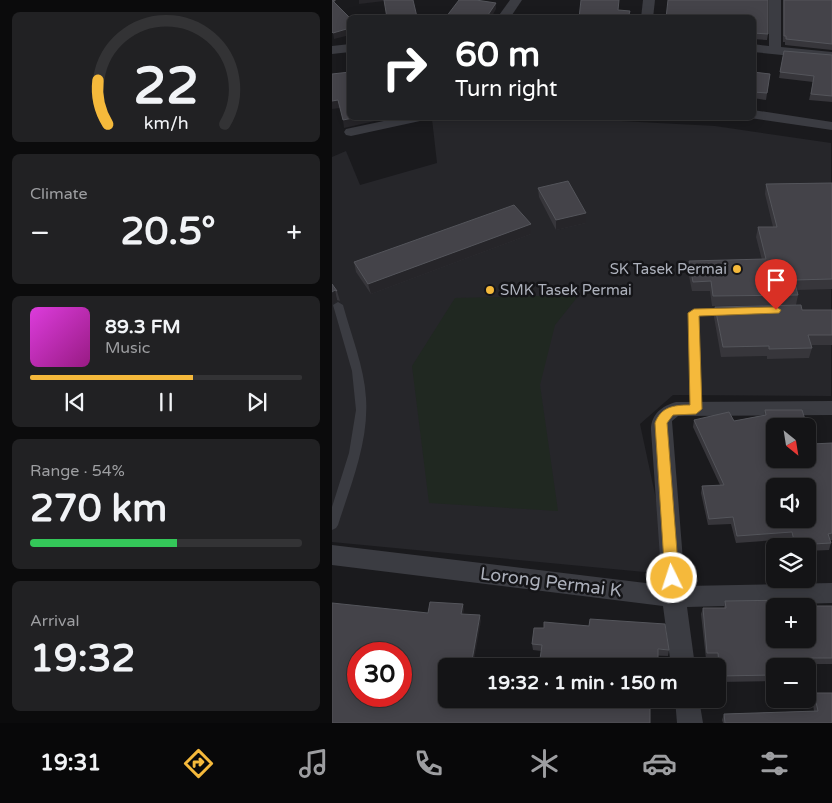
<!DOCTYPE html>
<html lang="en">
<head>
<meta charset="utf-8">
<style>
  body { margin:0; font-family:"Varela Round",sans-serif; background:#212123; color:#f1f3f6; height:100vh; display:flex; flex-direction:column; font-size:19px; white-space:nowrap }
  * { box-sizing:border-box; margin:0 }
  p { font-size:16px; color:#9d9ea1 }
  .icon { flex:none; width:28px; height:28px; fill:none; stroke:currentColor; stroke-width:2; stroke-linecap:round; stroke-linejoin:round }
  .map { position:relative; flex:1; overflow:hidden }
  .panel { display:flex; flex-direction:column; gap:12px; padding:12px; background:#0b0b0c; width:332px }
  .panel>* { flex:none }
  .hud { position:absolute; left:15px; top:15px; width:409px; height:105px; border-radius:8px; box-shadow:0 2px 12px #0003,0 0 0 1px #333335; background:#202124; color:#fff; overflow:hidden }
  .needle { width:32px; rotate:150deg }
  .tools { position:absolute; left:434px; top:418px; display:grid; gap:10px }
  .tools a { display:grid; place-items:center; width:50px; height:50px; border-radius:8px; background:#141416; box-shadow:0 2px 12px #0003,0 0 0 1px #333335; font-size:25px }
  .speed { position:absolute; left:15px; top:642px; display:flex; gap:10px; font-size:25px; font-weight:700; text-align:center }
  .speed>* { display:grid; place-content:center; width:65px; height:65px; border-radius:50%; background:#141416; box-shadow:0 2px 12px #0003,0 0 0 1px #333335; line-height:1 }
  .speed .limit { border:8px solid #d22; background:#fff; color:#111 }
  .pin { position:absolute; display:grid; place-items:center; width:42px; height:42px; color:#fff; margin:-51px -21px; border-radius:50% 50% 50% 0; rotate:-45deg; box-shadow:0 0 5px #0007 }
  .pin .icon { rotate:45deg }
  .me { position:absolute; width:55px; margin:-28px; rotate:356deg; stroke-linejoin:round; filter:drop-shadow(0 0 4px #0008) }
  .turn { display:flex; align-items:center; gap:18px; height:105px; padding:0 25px; font-size:22px }
  .turn .icon { width:65px; height:65px; stroke-width:2.5 }
  .turn b { display:block; font-size:35px; line-height:42px }
  .big { font-size:38px; font-weight:700; line-height:1.1 }
  .panel .tile { flex:1; display:flex; flex-direction:column; justify-content:center; gap:8px; min-width:0; padding:0 18px; border-radius:8px; background:#212123 }
  .panel .dial { align-items:center; gap:0 }
  .dial svg { height:130px; overflow:visible; fill:none; stroke:#333335; stroke-width:7; stroke-linecap:round; text-anchor:middle }
  .dial text { fill:#f1f3f6; stroke:none }
  .song { display:flex; align-items:center; gap:15px }
  .cover { width:60px; height:60px; border-radius:8px; background:linear-gradient(135deg,hsl(300 70% 55%),hsl(310 70% 35%)) }
  .played { height:5px; border-radius:2px; background:linear-gradient(90deg,#f5b93b 60%,#333335 60%) }
  .keys { display:flex; justify-content:space-around; direction:ltr }
  .heat { display:flex; justify-content:space-between; align-items:center; font-size:28px; direction:ltr }
  .charge { height:8px; border-radius:4px; background:linear-gradient(90deg,#34c759 54%,#333335 0) }
  .trip { position:absolute; left:106px; top:658px; width:288px; height:50px; border-radius:8px; background:#141416; box-shadow:0 2px 12px #0003,0 0 0 1px #333335; font-weight:700; line-height:50px; text-align:center }
  .tab-bar { display:flex; height:80px; justify-content:space-around; align-items:center; background:#080809; color:#9d9ea1 }
  .tab-bar .icon { width:35px; height:35px }
  .tab-bar .on { color:#f5b93b }
  .tab-bar b { font-size:22px; color:#f1f3f6 }
  main { display:flex; flex:1; min-height:0 }
  .map>svg:first-child { display:block }
</style>
</head>
<body>
<main>
<section class="panel">
<div class="tile dial"><svg viewBox="0 0 100 80">
<path d="M14 69A42 42 0 1 1 86 69"/>
<path d="M14 69A42 42 0 0 1 8 42" stroke="#f5b93b"/>
<text x="50" y="56" font-size="32" font-weight="700">22</text>
<text x="50" y="72" font-size="11">km/h</text>
</svg></div>
<div class="tile"><p>Climate</p>
<div class="heat"><a>−</a><b class="big">20.5°</b><a>+</a></div>
</div>
<div class="tile">
<div class="song"><i class="cover"></i><div><b>89.3 FM</b><p>Music</p></div></div>
<div class="played"></div>
<div class="keys"><svg class="icon" aria-label="previous" viewBox="0 0 24 24"><path d="M18 5L8 12l10 7zM5 5v14"/></svg><svg class="icon" aria-label="pause" viewBox="0 0 24 24"><path d="M8 5v14M16 5v14"/></svg><svg class="icon" aria-label="next" viewBox="0 0 24 24"><path d="M6 5l10 7-10 7zM19 5v14"/></svg></div>
</div>
<div class="tile"><p>Range · 54%</p><b class="big">270 km</b><div class="charge"></div></div>
<div class="tile"><p>Arrival</p><b class="big">19:32</b></div>
</section>
<div class="map">
<svg width="500" height="723" viewBox="0 0 500 723">
  <rect width="100%" height="100%" fill="#1a1a1d"/>
  <polygon fill="#26262a" points="105,118 232,118 383,126 499,143 499,396 341,395 308,424 337,560 323,573 0,542 0,157 14,151 28,185 105,163 100,119"/>
  <polygon fill="#202821" points="247,295 223,325 208,385 226,511 97,503 80,366 123,298"/>
  <g fill="none" stroke-linecap="round" stroke-linejoin="round">
    <g fill="#3b3c42" fill-rule="evenodd">
      <path d="M6,302L11,305C19,335 32,366 34,398C37,441 19,484 6,525L4,528L0,530V507L17,453L24,410L20,371L1,305Z"/>
      <polygon points="396,308 399,309 401,311 399,313 366,316 369,409 368,412 360,412 359,409 356,313 361,310"/>
    </g>
    <g fill="#3b3c42" fill-rule="evenodd">
      <polygon points="178,0 190,0 178,18 165,18"/>
      <polygon points="311,0 323,0 321,18 309,18"/>
      <polygon points="437,0 449,0 449,47 500,52 500,60 421,52 421,44 437,46"/>
      <polygon points="18,44 18,52 0,54 0,46"/>
      <polygon points="421,110 500,122 500,130 418,118 421,118"/>
      <polygon points="66,118 90,118 88,121 19,136 14,135 12,132 14,129"/>
      <path d="M500,401V415L346,416L340,421L353,586L500,583V603L355,607L363,666H339L331,606L0,565V545L330,585L319,430C319,414 330,406 344,402Z"/>
      <polygon points="343,699 367,699 371,723 345,723"/>
    </g>
  </g>
  <g fill="#37363b">
    <polygon points="346,0 436,0 436,34 435,40 421,39 421,18"/>
    <polygon points="451,0 500,0 500,50 453,45 453,42 451,42"/>
    <polygon points="452,51 500,55 500,102 477,100 481,82 447,78"/>
    <polygon points="421,72 438,74 434,100 421,98"/>
    <polygon points="500,183 500,289 464,290 466,295 464,305 380,306 378,291 360,291 356,271 357,261 430,260 424,237 426,227 441,227 433,194 434,184"/>
    <polygon points="206,188 254,223 224,230 207,197"/>
    <polygon points="199,224 199,234 39,294 24,272 22,262"/>
    <polygon points="0,284 5,291 8,301 5,300"/>
    <polygon points="383,307 470,310 500,310 500,345 479,345 480,348 477,358 435,359 435,356 389,357 382,317"/>
    <polygon points="433,410 480,444 500,443 500,540 498,540 499,543 497,550 475,551 475,546 460,546 458,539 404,543 399,524 376,525 369,493 370,486 388,485 361,427 362,420 402,421 432,415"/>
    <polygon points="393,601 462,606 500,606 500,664 472,664 442,666 442,681 387,682 384,659 374,659 369,614 371,608 392,608"/>
    <polygon points="200,644 337,650 336,656 209,651 201,650"/>
    <polygon points="482,693 500,723 391,723 390,720 392,714 482,711 480,699"/>
  </g>
  <g fill="#262529">
    <polygon points="27,0 52,0 52,1 27,4"/>
    <polygon points="164,3 164,9 159,18 154,18"/>
    <polygon points="18,28 18,35 2,39 1,33"/>
    <polygon points="6,100 8,108 0,109 0,101"/>
    <polygon points="21,118 56,118 12,128 11,120"/>
    <polygon points="254,213 254,223 224,230 224,220"/>
    <polygon points="199,224 199,234 39,294 36,284"/>
    <polygon points="3,290 5,300 0,304 0,292"/>
    <polygon points="131,604 132,610 130,620 129,614"/>
    <polygon points="148,615 149,621 141,666 139,666"/>
  </g>
  <g fill="#444349" stroke="#54555b" fill-rule="evenodd">
    <polygon points="0,0 3,0 3,1 1,1 18,18 18,28 1,33 0,32"/>
    <polygon points="52,0 81,0 85,17 55,18"/>
    <polygon points="127,0 144,0 164,3 154,18 114,17"/>
    <polygon points="249,0 287,0 286,10 298,11 296,18 247,18"/>
    <polygon points="336,0 436,0 436,34 421,33 421,18 334,18"/>
    <polygon points="452,0 500,0 500,44 454,39 454,36 452,36"/>
    <polygon points="452,51 500,55 500,96 479,94 482,76 448,72"/>
    <polygon points="18,72 18,118 21,118 11,120 6,100 0,101 0,74"/>
    <polygon points="421,72 438,74 435,93 421,92"/>
    <polygon points="236,181 254,213 224,220 206,188"/>
    <polygon points="500,183 500,279 462,280 466,295 381,296 379,281 361,282 357,261 434,259 426,227 445,227 434,184"/>
    <polygon points="182,205 199,224 36,284 22,262"/>
    <polygon points="0,284 5,291 3,290 0,292"/>
    <polygon points="469,305 470,310 500,310 500,335 476,335 480,348 437,349 437,346 391,347 383,307"/>
    <path d="M433,410H470L475,426H442V459H475V427L480,444L500,443V533L496,534L499,543L463,545L460,532L405,536L401,517L377,519L370,486L392,485L362,420L397,412L402,421L434,415ZM442,486H475V519H442Z"/>
    <path d="M461,600L462,606H500V658H471L472,666H442V675L388,676L386,653H375L371,608H394L393,601ZM442,606H475V639H442Z"/>
    <path d="M98,602L131,604L129,614L148,615L139,666H115V699H137L188,705V701L203,702L204,699H318V723H0V603L96,613ZM26,654H69V696H26Z"/>
    <polygon points="258,619 333,624 337,650 326,649 326,666 207,666 210,645 200,644 202,628 212,628 212,622 257,626"/>
    <polygon points="482,693 500,693 500,723 393,723 392,714 486,711"/>
  </g>
  <path fill="#f5b93b" stroke="#9f7826" d="M444,307L449,310L447,313L367,316L370,409L364,414L341,415L335,423L347,578L345,582L340,584L335,582L333,578L323,423C329,407 341,405 358,405L356,313L362,309Z"/>
  <g fill="#f5b93b" stroke="#151518" stroke-width="2">
    <circle cx="405" cy="269" r="5"/>
    <circle cx="158" cy="290" r="5"/>
  </g>
  <g text-anchor="middle" dominant-baseline="central" stroke-width="5" stroke-linejoin="round" paint-order="stroke">
    <g font-size="15" fill="#adb1bc" stroke="#151518" text-anchor="end">
      <text x="395" y="269">SK Tasek Permai</text>
      <text x="168" y="290" text-anchor="start">SMK Tasek Permai</text>
    </g>
    <g font-size="18" fill="#adb1bc" stroke="#151518">
      <text transform="translate(219 582) rotate(7)">Lorong Permai K</text>
    </g>
  </g>
</svg>
<div class="tools">
<a><svg class="needle" viewBox="-14 -14 28 28"><path d="M0-13l5 13h-10z" fill="#e53935"/><path d="M0 13l5-13h-10z" fill="#9d9ea1"/></svg></a>
<a><svg class="icon" aria-label="sound" viewBox="0 0 24 24"><path d="M4 9h4l5-4v14l-5-4H4zM17 9q2 3 0 6"/></svg></a>
<a><svg class="icon" aria-label="layers" viewBox="0 0 24 24"><path d="M12 4l9 5-9 5-9-5zM3 14l9 5 9-5"/></svg></a>
<a>+</a>
<a>−</a>
</div>
<div class="speed"><div class="limit">30</div></div>
<div class="pin" style="left:444px;top:310px;background:#d93025"><svg class="icon" aria-label="arrive" viewBox="0 0 24 24"><path d="M6 21V4h12l-3 4 3 4H6"/></svg></div>
<svg class="me" style="left:340px;top:578px" viewBox="-20 -20 40 40"><circle r="17" fill="#f5b93b" stroke="#fff" stroke-width="3"/><path d="M0-11L8 9 0 5-8 9z" fill="#fff"/></svg>
<div class="trip">19:32 · 1 min · 150 m</div>
<div class="hud">
<div class="turn"><svg class="icon" aria-label="right" viewBox="0 0 24 24"><path d="M7 20v-9h11M14 6l5 5-5 5"/></svg><div><b>60 m</b>Turn right</div></div>
</div>
</div>
</main>
<nav class="tab-bar">
<b>19:31</b>
<svg class="icon on" aria-label="directions" viewBox="0 0 24 24"><path d="M12 3l9 9-9 9-9-9zM9 14v-3h6M13 9l2 2-2 2"/></svg>
<svg class="icon" aria-label="music" viewBox="0 0 24 24"><path d="M9 18V5l10-2v13"/><circle cx="6" cy="18" r="3"/><circle cx="16" cy="16" r="3"/></svg>
<svg class="icon" aria-label="phone" viewBox="0 0 24 24"><path d="M5 4h4l2 5-3 2q2 4 5 5l2-3 5 2v4C11 20 4 13 5 4z"/></svg>
<svg class="icon" aria-label="climate" viewBox="0 0 24 24"><path d="M12 3v18M4 7l16 10M4 17L20 7"/></svg>
<svg class="icon" aria-label="car" viewBox="0 0 24 24"><path d="M5 17H2v-5l4-1 3-4h7l3 4 3 1v5h-3M9 17h6M6 11h13"/><circle cx="7" cy="17" r="2"/><circle cx="17" cy="17" r="2"/></svg>
<svg class="icon" aria-label="filters" viewBox="0 0 24 24"><path d="M4 7h16M4 17h16"/><circle cx="9" cy="7" r="2"/><circle cx="15" cy="17" r="2"/></svg>
</nav>
</body>
</html>
